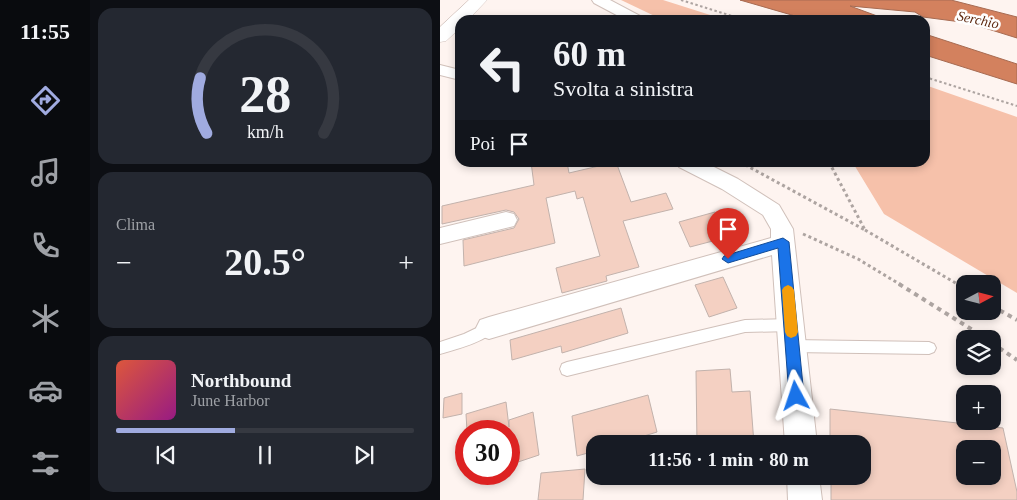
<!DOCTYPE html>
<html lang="it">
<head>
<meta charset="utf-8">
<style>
  body { margin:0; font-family:"Times New Roman",serif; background:#242831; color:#f1f3f6; height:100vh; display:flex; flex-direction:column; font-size:19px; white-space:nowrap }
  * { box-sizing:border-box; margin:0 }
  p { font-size:16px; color:#9ea1a6 }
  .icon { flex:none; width:28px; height:28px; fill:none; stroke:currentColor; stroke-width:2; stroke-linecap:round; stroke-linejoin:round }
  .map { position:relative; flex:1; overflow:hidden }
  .details { display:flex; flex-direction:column; gap:8px; padding:8px; background:#0d0f14; width:350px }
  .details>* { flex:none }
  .guide { position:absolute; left:15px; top:15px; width:475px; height:152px; border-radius:15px; box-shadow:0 2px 8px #0003; background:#171b24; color:#f1f3f6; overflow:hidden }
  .needle { width:32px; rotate:83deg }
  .tools { position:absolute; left:516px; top:275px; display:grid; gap:10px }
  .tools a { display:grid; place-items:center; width:45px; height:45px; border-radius:10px; background:#171b24; box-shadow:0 2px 8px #0003; font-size:25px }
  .speed { position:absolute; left:15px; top:420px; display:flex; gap:10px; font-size:25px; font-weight:700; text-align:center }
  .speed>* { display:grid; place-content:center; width:65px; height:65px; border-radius:50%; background:#171b24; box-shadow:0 2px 8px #0003; line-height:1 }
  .speed .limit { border:8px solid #d22; background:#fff; color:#111 }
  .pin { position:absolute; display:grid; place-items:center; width:42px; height:42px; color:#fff; margin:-51px -21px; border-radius:50% 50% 50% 0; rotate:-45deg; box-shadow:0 0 5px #0007 }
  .pin .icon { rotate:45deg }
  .me { position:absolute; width:55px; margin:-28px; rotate:355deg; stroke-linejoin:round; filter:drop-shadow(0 0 4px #0008) }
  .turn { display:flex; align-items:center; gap:18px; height:105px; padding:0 15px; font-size:22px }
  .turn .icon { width:65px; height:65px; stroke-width:2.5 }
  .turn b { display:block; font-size:35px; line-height:42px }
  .then { display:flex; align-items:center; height:48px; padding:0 15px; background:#0003; gap:10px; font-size:19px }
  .big { font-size:38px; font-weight:700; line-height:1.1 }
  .details .card { flex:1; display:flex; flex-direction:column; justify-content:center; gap:8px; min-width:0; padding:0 18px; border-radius:15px; background:#242831 }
  .details .dial { align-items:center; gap:0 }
  .dial svg { height:130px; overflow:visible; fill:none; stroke:#363941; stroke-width:7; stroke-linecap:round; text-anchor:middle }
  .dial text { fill:#f1f3f6; stroke:none }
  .song { display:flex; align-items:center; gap:15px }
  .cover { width:60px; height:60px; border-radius:8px; background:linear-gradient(135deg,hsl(10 70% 55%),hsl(310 70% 35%)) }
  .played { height:5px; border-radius:2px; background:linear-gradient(90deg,#a0abe0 40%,#363941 40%) }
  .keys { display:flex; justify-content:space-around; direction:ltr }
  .heat { display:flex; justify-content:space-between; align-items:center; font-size:28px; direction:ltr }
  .trip { position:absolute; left:146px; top:435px; width:285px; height:50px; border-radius:15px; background:#171b24; box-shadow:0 2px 8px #0003; font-weight:700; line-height:50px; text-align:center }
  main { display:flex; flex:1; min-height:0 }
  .dock { display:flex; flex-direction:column; width:90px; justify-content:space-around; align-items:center; background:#090b0e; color:#9ea1a6 }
  .dock .icon { width:35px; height:35px }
  .dock .on { color:#a0abe0 }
  .dock b { font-size:22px; color:#f1f3f6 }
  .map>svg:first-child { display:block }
</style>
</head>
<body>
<main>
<nav class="dock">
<b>11:55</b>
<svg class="icon on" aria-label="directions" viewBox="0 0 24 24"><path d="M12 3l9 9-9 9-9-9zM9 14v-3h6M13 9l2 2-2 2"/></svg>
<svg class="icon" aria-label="music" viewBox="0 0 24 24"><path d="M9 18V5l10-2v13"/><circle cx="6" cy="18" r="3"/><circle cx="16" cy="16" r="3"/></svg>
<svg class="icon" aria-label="phone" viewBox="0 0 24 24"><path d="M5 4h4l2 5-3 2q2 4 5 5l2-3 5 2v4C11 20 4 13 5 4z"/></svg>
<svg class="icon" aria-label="climate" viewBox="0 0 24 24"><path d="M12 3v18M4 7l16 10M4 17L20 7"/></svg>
<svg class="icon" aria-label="car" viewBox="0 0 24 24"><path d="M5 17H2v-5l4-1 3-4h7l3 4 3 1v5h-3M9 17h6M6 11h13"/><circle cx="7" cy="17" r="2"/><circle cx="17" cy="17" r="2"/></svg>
<svg class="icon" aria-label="filters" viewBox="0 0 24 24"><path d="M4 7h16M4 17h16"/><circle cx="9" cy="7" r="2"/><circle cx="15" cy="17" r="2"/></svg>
</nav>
<section class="details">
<div class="card dial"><svg viewBox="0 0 100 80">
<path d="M14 69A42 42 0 1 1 86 69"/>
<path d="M14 69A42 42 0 0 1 10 35" stroke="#a0abe0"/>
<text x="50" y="56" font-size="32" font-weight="700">28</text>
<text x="50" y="72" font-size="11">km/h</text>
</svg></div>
<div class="card"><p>Clima</p>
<div class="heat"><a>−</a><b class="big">20.5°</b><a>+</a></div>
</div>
<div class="card">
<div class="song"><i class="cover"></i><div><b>Northbound</b><p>June Harbor</p></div></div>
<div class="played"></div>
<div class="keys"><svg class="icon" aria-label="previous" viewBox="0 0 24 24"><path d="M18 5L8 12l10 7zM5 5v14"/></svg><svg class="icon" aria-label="pause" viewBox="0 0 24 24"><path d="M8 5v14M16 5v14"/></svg><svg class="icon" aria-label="next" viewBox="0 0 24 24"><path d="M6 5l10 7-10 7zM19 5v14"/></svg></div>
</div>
</section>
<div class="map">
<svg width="577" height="500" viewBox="0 0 577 500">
  <rect width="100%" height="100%" fill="#fef4f0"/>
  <g fill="#f6c1aa">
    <polygon points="181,0 223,0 286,20 223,20"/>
    <polygon points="485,85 577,117 577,293 444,214 413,163 485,162"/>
  </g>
  <g fill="#d3815e" stroke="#a76b52">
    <polygon points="300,0 511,0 577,17 577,38 529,23 483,17 475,12 410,6 448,20 369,20"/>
    <polygon points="485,34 577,64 577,84 485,55"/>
  </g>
  <g fill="#f4d0c2" stroke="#c2b2ac" fill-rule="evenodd">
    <polygon points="91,162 127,162 129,173 176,162 191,202 226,193 233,209 183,221 199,267 166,276 167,281 122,293 116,268 160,256 143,197 137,199 135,191 106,198 115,243 24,266 23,240 74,228 79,219 74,212 66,210 2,224 2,206 94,185"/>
    <polygon points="275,212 288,237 250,247 239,222"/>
    <polygon points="283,277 297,308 269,317 255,285"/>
    <polygon points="181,308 188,333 122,353 121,346 72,360 70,340"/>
    <polygon points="290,369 292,392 310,391 314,444 257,444 256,371"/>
    <polygon points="22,393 22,414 3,418 4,398"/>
    <polygon points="208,395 217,432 178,444 155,444 155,451 137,456 132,416"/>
    <polygon points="66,402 69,427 69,420 93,412 99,455 69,465 69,431 27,431 26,414"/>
    <path d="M390,409L563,428L577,492V500H391V476H422V444H390ZM525,449H552V476H525Z"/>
    <polygon points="145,469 143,500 98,500 101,473"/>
  </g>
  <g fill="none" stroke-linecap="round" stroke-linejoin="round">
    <defs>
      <g id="service">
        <polygon points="351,319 356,321 358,325 356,329 351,331 305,332 127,376 122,374 120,369 122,364 127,362 305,320"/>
        <path d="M49,322L54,324L56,328C49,341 14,350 0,354V342L24,334Z"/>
        <polygon points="352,340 489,342 494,344 496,348 494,352 489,354 352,352 347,350 345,346 347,342"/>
      </g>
      <g id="minor">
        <polygon points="152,0 170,0 202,17 205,20 186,20 154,3"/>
        <polygon points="0,65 20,70 20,80 0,75"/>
        <polygon points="236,162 264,162 298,179 339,205 353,229 377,444 345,444 332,255 49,339 40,336 36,328 40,320 49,317 331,238 331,229 323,215 282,189 239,167"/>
        <polygon points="66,212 74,214 77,220 74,226 0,244 0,228"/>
        <polygon points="347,476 379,476 382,500 348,500"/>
      </g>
      <polygon id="primary" points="29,0 47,0 28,20 20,20 20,28 6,41 0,42 0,27"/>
    </defs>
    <use href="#service" stroke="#d0c0ba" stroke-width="2"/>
    <use href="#minor" stroke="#d0c0ba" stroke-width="2"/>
    <use href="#primary" stroke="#d0c0ba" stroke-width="1"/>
    <g stroke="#ada4a1" stroke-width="2" stroke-dasharray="2.5 2.5" stroke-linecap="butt">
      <polyline points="241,0 305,20"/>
      <polyline points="485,77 577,106"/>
    </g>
    <g stroke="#ada4a1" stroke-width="3" stroke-dasharray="3 3" stroke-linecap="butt">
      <polyline points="300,162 425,230 389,162"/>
      <polyline points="425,230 519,285"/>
      <polyline points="363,234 418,259 461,285"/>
    </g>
    <g stroke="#ada4a1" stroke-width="4" stroke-dasharray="4.5 4.5" stroke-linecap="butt">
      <polyline points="459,284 547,339"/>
      <polyline points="517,284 525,289"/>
      <polyline points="552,306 577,320"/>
      <polyline points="552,343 577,360"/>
    </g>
    <use href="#service" fill="#fff" fill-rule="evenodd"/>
    <use href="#minor" fill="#fff" fill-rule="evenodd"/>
    <use href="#primary" fill="#fff" fill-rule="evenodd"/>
  </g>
  <polygon fill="#1a73e8" stroke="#114b97" points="343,238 349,242 364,396 361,400 356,402 352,400 349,396 338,248 288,263 282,259 284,256"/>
  <polygon fill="#f59e0b" points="348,285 352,287 354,290 358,332 356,336 351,338 347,336 345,332 342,290 344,287"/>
  <g text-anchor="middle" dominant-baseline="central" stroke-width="5" stroke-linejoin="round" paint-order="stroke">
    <g font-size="14" font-style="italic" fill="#5e2910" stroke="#fff">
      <text transform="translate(538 20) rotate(12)">Serchio</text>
    </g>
  </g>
</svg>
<div class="tools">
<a><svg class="needle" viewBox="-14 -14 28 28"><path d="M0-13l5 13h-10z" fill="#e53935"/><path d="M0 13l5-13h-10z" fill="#9ea1a6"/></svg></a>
<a><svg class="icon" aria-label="layers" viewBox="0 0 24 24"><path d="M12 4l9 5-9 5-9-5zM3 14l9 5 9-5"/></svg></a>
<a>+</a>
<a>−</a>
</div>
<div class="speed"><div class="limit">30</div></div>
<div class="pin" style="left:288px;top:259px;background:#d93025"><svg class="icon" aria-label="arrive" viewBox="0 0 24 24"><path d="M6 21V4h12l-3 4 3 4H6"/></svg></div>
<svg class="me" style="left:356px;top:396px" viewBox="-20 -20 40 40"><path d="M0-17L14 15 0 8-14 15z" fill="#1a73e8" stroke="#fff" stroke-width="4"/></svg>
<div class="trip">11:56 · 1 min · 80 m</div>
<div class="guide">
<div class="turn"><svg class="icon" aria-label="left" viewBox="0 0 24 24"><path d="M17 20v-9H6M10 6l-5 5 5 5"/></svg><div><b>60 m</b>Svolta a sinistra</div></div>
<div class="then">Poi<svg class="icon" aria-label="arrive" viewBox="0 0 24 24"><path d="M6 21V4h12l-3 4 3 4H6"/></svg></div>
</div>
</div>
</main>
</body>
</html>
